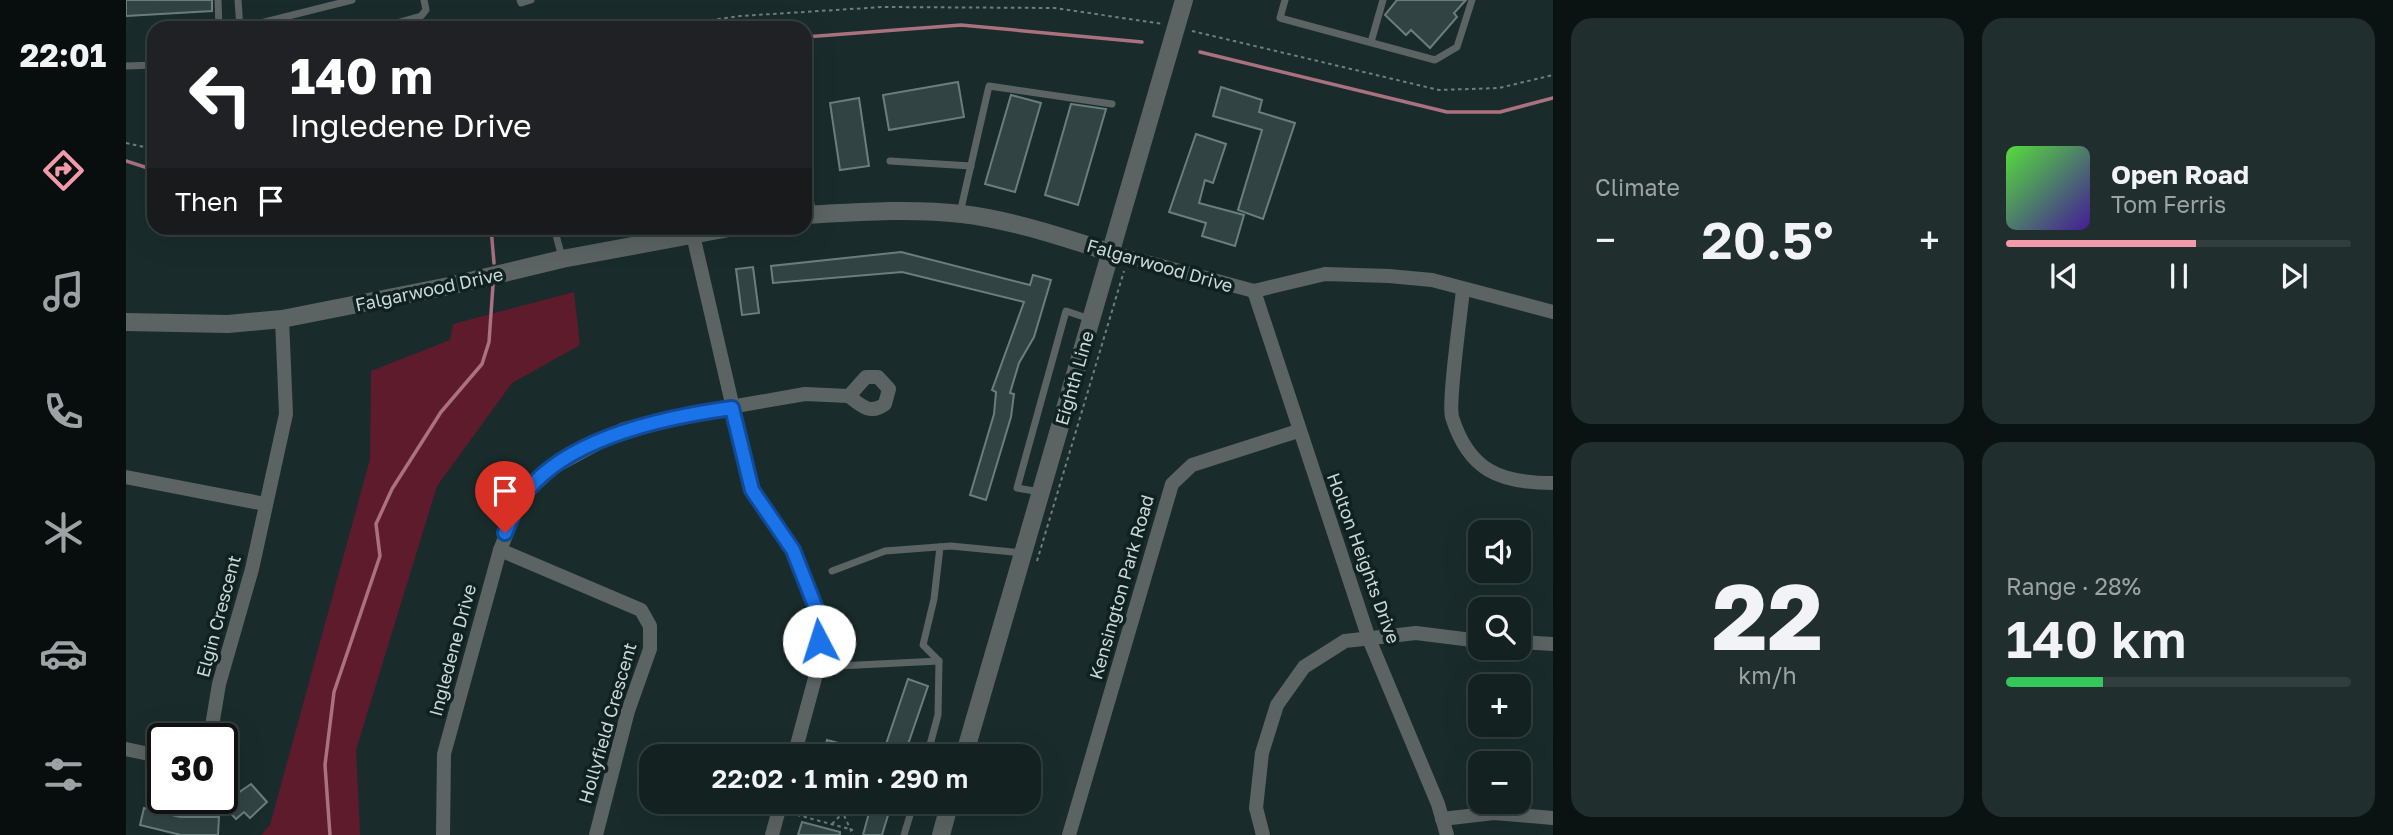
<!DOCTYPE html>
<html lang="en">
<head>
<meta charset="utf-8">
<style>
  body { margin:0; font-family:"Golos Text",sans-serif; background:#202e2d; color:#f1f3f6; height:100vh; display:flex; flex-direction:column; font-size:26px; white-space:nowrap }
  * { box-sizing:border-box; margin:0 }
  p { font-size:23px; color:#9da3a5 }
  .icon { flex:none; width:38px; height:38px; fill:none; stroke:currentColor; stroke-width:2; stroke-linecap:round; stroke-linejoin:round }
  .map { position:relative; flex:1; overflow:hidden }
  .panel { display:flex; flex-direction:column; gap:18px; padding:18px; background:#0a1212; width:840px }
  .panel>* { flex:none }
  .hud { position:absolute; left:21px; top:21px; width:665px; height:214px; border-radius:21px; box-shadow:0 7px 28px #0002,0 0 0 2px #323e3e; background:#202124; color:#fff; overflow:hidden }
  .controls { position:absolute; left:1342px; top:520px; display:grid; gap:14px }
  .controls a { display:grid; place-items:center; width:63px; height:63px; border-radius:14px; background:#132120; box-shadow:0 7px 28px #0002,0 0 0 2px #323e3e; font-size:35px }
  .speed { position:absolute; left:21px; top:723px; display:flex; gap:14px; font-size:35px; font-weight:700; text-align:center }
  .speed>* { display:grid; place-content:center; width:91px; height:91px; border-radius:50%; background:#132120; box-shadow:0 7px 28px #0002,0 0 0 2px #323e3e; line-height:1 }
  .speed .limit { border:4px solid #111; border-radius:10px; background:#fff; color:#111 }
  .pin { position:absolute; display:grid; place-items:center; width:60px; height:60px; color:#fff; margin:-72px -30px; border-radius:50% 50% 50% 0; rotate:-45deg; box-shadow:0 0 7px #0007 }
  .pin .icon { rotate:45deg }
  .me { position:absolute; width:77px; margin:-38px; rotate:355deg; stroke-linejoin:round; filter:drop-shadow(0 0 5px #0008) }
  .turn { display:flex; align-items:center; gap:24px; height:147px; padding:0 28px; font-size:32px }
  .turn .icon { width:91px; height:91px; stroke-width:2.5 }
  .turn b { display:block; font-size:49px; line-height:60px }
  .then { display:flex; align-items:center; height:66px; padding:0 28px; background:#0003; gap:14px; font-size:26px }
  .big { font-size:52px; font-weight:600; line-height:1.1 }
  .panel .tile { flex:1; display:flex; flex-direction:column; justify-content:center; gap:10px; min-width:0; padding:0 24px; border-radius:21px; background:#202e2d }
  .panel .dial { align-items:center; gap:0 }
  .dial b { font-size:91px; line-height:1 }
  .song { display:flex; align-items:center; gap:21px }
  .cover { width:84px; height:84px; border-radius:10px; background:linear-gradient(135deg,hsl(110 70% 55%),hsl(260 70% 35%)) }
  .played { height:7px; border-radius:4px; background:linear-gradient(90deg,#f39aa9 55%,#323e3e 55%) }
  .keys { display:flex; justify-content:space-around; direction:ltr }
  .heat { display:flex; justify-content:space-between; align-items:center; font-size:38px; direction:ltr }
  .charge { height:10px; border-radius:5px; background:linear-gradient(90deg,#34c759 28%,#323e3e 0) }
  .panel .tiles { flex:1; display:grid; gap:18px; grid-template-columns:repeat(2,1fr) }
  .trip { position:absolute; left:513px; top:744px; width:402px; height:70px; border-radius:21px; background:#132120; box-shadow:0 7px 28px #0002,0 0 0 2px #323e3e; font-weight:600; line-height:70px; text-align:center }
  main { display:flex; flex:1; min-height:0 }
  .tabs { display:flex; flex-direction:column; width:126px; justify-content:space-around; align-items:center; background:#080d0d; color:#9da3a5 }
  .tabs .icon { width:49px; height:49px }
  .tabs .current { color:#f39aa9 }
  .tabs b { font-size:32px; color:#f1f3f6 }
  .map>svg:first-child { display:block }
</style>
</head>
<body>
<main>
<nav class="tabs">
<b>22:01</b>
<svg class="icon current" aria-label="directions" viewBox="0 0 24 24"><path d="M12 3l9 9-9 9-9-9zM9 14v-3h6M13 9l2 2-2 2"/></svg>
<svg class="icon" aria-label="music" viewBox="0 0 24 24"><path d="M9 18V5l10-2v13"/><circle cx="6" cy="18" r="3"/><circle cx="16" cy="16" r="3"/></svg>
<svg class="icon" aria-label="phone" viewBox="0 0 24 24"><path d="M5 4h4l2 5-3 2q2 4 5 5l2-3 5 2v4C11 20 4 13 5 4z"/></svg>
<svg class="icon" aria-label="climate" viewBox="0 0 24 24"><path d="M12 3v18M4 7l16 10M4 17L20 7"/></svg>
<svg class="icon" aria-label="car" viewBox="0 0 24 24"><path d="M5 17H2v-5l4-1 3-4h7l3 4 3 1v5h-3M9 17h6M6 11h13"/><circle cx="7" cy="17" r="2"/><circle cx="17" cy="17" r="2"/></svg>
<svg class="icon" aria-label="filters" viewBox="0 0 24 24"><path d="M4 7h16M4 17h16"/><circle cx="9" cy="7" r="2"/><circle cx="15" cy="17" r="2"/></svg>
</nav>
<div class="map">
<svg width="1427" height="835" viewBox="0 0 1427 835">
  <rect width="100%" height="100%" fill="#192c2b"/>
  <polygon fill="#5e1b2c" points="448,292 454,345 386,383 311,486 230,750 234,835 135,835 144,825 244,459 245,371 324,340 327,324"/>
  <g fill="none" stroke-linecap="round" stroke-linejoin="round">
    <g stroke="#aa717e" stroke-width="3.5">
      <polyline points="679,37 835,25 1016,42"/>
      <polyline points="1074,52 1321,112 1374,112 1427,98"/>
      <polyline points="0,161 28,170"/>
      <polyline points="365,228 368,263"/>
      <polyline points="204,835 199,765 208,692 254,556 250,524 266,489 315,412 356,364 363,342 367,285"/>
    </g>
  </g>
  <g fill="#314443" stroke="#6a7f7d" stroke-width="2">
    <polygon points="0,0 86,0 86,11 0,16"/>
    <polygon points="1271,0 1340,0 1328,13 1331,17 1304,48 1285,30 1280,35 1259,15"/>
    <polygon points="832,82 838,117 763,130 757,95"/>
    <polygon points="1095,87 1136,100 1133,112 1169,123 1137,219 1112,210 1136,130 1087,116"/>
    <polygon points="885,95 915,103 889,192 859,184"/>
    <polygon points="733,98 743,166 714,170 704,103"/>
    <polygon points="945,104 980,109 952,205 919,195"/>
    <polygon points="1070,134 1100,144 1087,183 1079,180 1073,203 1118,215 1109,246 1076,236 1080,223 1043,212"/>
    <polygon points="775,252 904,285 907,275 925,280 908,337 893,363 884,393 888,394 885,417 860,500 844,495 868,414 870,392 866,390 898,302 776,272 647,283 645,266"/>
    <polygon points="627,267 633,313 616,315 610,269"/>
    <polygon points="782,679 802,686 778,756 756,756"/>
    <polygon points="701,740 750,753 749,756 697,756"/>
    <polygon points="125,784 141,802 124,818 118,812 110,819 96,804"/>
    <polygon points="746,802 766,802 756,835 737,835"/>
    <polygon points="18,808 54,817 93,817 92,835 55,835 14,825"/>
    <polygon points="676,822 714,832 714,835 672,835"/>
  </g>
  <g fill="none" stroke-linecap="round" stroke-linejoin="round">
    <g stroke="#707f7e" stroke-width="2" stroke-dasharray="3.5 3.5" stroke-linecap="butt">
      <polyline points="529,28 614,16 757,7 929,8 1037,24"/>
      <polyline points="1066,31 1313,90 1373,88 1427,75"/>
      <polyline points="0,143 28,149"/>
      <polyline points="911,561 998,271"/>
      <polyline points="719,802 717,813 727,835"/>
      <polyline points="664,813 727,830"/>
      <polyline points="706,824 716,814"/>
    </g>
    <g stroke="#5b6463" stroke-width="7">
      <polyline points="92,0 93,28"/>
      <polyline points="112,0 114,28"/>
      <polyline points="394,0 395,3 405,0"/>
      <polyline points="1159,0 1154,18 1309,60 1331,47 1346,0"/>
      <polyline points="115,28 226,0"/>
      <polyline points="253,28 295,16 300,10 298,0"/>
      <polyline points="1245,42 1257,0"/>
      <polyline points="0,66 28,65"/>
      <polyline points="764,161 845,166"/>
      <polyline points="679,174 687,214"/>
      <polyline points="834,213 863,86 986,104"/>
      <polyline points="428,228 436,257"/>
      <polyline points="914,492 891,488 940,311 964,319"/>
      <polyline points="706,571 759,551 825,546 896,553"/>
      <polyline points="692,667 813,661"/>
      <polyline points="801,756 812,715 813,661 797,645 808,599 814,547"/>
      <polyline points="778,835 788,802"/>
    </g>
    <g stroke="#5b6463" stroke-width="14">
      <polyline points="567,235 626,490 667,550 693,616 692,667 668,756"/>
      <polyline points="983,252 1128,291 1199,274 1263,276 1306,280 1427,312"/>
      <path d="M1337,289C1335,312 1322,401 1326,417C1343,471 1374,483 1427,483"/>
      <polyline points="1128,291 1243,639 1312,804 1321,835"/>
      <path d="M740,377H752L763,389L759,404C745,415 735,406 723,396Z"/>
      <polyline points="0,477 139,504"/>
      <polyline points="374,550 515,610 524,626 524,649 502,711 470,835"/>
      <polyline points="1393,642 1427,644"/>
      <polyline points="84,738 93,684 126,569 160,414 156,319"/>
      <polyline points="0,749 37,757"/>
      <polyline points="1316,819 1368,813 1427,818"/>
      <polyline points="317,835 318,754 374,550 395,498 428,467 498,429 553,416 679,394 723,396"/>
      <polyline points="646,835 655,802"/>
      <polyline points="943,835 1046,484 1066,465 1172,431"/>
      <polyline points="1137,835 1130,808 1136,753 1151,705 1178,667 1219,641 1290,633 1354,641"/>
    </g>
    <g stroke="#5b6463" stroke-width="18">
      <path d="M679,215C731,212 785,208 836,214C886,220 936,237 983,252"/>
      <polyline points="0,322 102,324 156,319 323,286 436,259 603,228"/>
      <polyline points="838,756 1058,0"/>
      <polyline points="815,835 824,802"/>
    </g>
  </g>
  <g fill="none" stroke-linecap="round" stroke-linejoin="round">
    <defs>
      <path id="route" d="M379,533C384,522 388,508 395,499C436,438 539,417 606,408L626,490L667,550L693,616V641"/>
    </defs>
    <use href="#route" stroke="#114b97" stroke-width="18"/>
    <use href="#route" stroke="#1a73e8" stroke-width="12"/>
  </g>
  <g text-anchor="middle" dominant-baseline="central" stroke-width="7" stroke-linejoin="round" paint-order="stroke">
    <g font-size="18" fill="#ccd7d6" stroke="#0f2221">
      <text transform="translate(1034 265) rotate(16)">Falgarwood Drive</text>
      <text transform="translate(303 289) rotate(-12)">Falgarwood Drive</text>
      <text transform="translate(948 378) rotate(-74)">Eighth Line</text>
      <text transform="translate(1238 558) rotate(70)">Holton Heights Drive</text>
      <text transform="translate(995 587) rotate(-74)">Kensington Park Road</text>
      <text transform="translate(92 616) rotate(-75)">Elgin Crescent</text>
      <text transform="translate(326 650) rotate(-75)">Ingledene Drive</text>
      <text transform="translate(481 723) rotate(-74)">Hollyfield Crescent</text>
    </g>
  </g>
</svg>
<div class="controls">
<a><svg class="icon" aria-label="sound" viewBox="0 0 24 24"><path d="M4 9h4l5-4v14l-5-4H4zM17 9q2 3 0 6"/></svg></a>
<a><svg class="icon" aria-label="search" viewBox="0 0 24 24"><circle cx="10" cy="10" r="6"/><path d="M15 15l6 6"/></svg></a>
<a>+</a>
<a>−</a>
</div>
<div class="speed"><div class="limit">30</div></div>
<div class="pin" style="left:379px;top:533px;background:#d93025"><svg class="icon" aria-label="arrive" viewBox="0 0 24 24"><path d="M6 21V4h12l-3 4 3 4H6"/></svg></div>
<svg class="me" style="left:693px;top:641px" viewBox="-20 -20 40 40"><circle r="19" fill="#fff"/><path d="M0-13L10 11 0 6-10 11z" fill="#1a73e8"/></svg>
<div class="trip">22:02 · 1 min · 290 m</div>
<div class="hud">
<div class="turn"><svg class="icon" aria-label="left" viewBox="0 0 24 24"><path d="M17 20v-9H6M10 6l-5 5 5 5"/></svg><div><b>140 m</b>Ingledene Drive</div></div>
<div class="then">Then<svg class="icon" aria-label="arrive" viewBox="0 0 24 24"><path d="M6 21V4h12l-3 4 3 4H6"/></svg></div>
</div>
</div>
<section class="panel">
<div class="tiles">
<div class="tile"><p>Climate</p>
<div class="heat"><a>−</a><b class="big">20.5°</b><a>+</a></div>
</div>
<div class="tile">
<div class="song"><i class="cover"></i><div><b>Open Road</b><p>Tom Ferris</p></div></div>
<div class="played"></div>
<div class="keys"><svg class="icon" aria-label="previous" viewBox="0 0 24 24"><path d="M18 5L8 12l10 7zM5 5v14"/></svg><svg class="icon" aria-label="pause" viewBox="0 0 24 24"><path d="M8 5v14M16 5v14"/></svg><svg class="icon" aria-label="next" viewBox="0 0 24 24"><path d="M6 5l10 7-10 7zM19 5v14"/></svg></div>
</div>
<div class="tile dial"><b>22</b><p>km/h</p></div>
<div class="tile"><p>Range · 28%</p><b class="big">140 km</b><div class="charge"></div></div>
</div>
</section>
</main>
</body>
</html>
